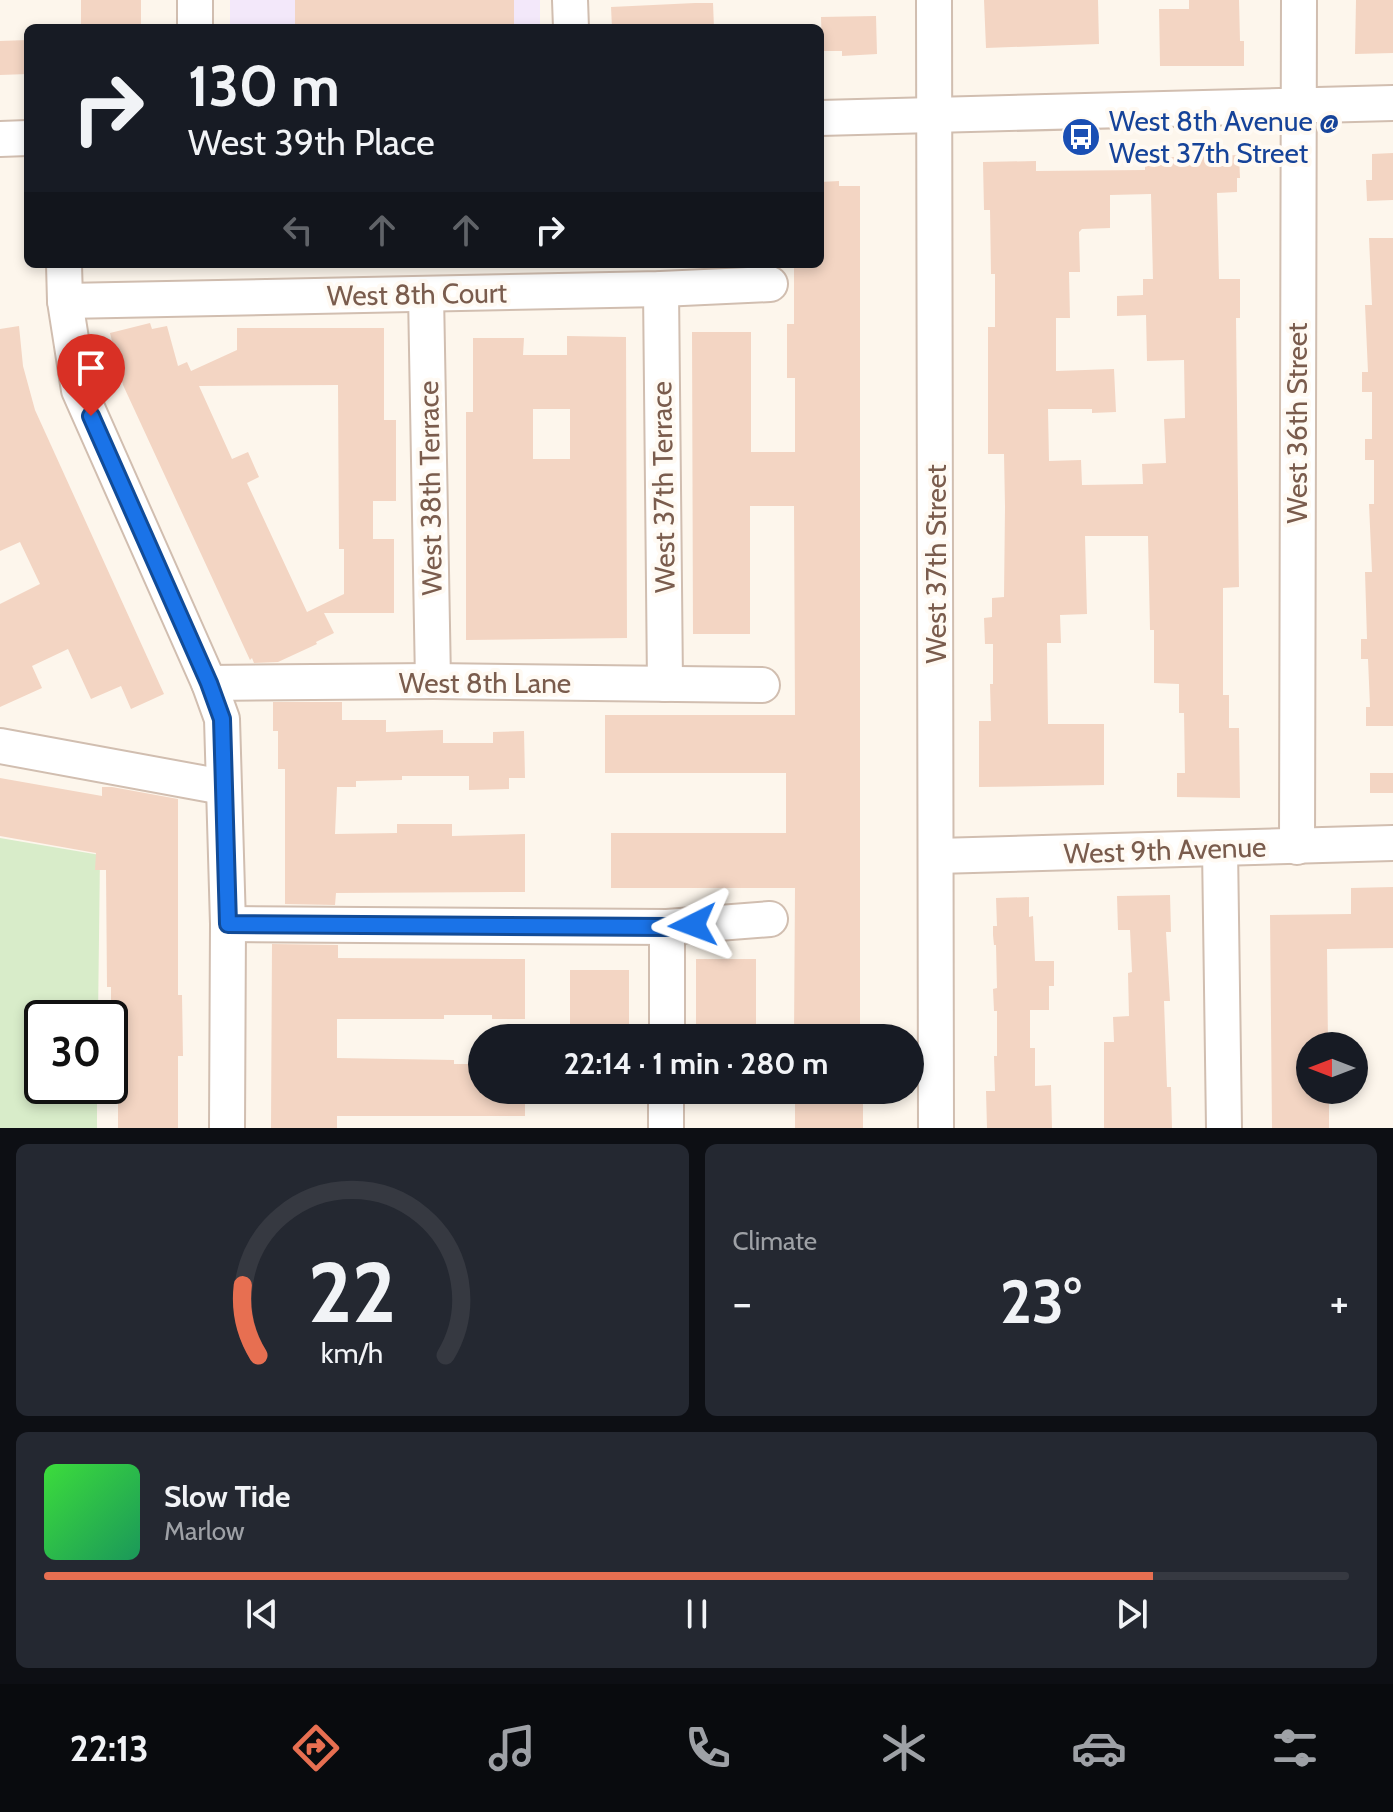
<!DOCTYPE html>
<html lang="en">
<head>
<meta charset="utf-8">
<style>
  body { margin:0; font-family:Cabin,sans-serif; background:#242831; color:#f1f3f6; height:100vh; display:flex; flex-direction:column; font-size:30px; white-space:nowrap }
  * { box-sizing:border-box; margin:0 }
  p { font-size:26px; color:#9ea1a6 }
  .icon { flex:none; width:44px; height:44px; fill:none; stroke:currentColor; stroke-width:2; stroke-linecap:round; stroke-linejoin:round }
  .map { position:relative; height:1128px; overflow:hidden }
  .panel { display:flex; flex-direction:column; gap:16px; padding:16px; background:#0d0f14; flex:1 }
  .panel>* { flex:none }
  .guide { position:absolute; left:24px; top:24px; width:800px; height:244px; border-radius:12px; box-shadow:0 4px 12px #0003; background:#171b24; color:#f1f3f6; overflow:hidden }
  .needle { width:52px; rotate:270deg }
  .controls { position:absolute; left:1296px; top:1032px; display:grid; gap:16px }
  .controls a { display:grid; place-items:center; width:72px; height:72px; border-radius:50%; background:#171b24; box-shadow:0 4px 12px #0003; font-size:40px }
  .speed { position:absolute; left:24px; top:1000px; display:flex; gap:16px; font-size:40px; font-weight:700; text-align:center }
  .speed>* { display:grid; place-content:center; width:104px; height:104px; border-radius:50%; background:#171b24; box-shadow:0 4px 12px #0003; line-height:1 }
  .speed .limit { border:4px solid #111; border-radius:12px; background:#fff; color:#111 }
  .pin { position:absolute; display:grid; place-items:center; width:68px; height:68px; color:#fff; margin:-82px -34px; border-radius:50% 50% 50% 0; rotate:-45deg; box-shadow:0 0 8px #0007 }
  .pin .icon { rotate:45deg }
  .me { position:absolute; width:88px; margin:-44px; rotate:267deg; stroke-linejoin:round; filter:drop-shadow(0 0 6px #0008) }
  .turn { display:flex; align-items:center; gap:28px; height:168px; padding:0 32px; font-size:36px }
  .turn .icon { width:104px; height:104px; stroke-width:2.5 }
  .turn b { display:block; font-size:56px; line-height:68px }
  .lanes { display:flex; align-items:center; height:76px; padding:0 32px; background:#0003; justify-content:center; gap:40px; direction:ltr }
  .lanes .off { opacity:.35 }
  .big { font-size:60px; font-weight:700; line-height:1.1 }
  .panel .widget { flex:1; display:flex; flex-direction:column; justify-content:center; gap:12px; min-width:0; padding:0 28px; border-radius:12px; background:#242831 }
  .panel .dial { align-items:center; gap:0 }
  .dial svg { height:208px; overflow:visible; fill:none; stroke:#363941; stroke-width:7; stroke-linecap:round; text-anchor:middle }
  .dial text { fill:#f1f3f6; stroke:none }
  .song { display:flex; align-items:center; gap:24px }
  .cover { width:96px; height:96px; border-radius:12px; background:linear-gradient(135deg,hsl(120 70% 55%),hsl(150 70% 35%)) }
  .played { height:8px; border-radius:4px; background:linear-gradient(90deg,#e76f51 85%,#363941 85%) }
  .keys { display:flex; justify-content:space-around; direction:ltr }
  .heat { display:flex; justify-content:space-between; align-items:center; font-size:44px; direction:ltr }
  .panel .tiles { flex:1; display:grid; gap:16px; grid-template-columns:1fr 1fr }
  .widget:last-child { grid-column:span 2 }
  .trip { position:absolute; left:468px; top:1024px; width:456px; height:80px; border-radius:40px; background:#171b24; box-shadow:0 4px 12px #0003; font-weight:700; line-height:80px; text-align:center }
  .dock { display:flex; height:128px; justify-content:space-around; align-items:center; background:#090b0e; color:#9ea1a6 }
  .dock .icon { width:56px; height:56px }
  .dock .selected { color:#e76f51 }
  .dock b { font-size:36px; color:#f1f3f6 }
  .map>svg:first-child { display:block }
</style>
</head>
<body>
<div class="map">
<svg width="1393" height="1128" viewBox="0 0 1393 1128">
  <rect width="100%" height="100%" fill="#fdf6ec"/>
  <rect fill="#f3e8fa" x="230" y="0" width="310" height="28"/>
  <polygon fill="#d8ecc9" points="0,838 100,855 98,1018 42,1018 42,1086 97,1086 97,1128 0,1128"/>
  <g fill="#f3d5c3" fill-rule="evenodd">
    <rect x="81" y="0" width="60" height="28"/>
    <rect x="295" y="0" width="219" height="28"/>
    <polygon points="984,0 1098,0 1099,44 986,48"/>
    <polygon points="1189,0 1239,0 1240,41 1244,41 1244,66 1160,66 1159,9 1189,9"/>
    <polygon points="1356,0 1393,0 1393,53 1355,54"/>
    <polygon points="695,3 713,3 714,28 612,28 611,7"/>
    <polygon points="876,16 877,54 842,56 842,51 822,51 821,17"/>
    <polygon points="28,40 28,74 0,75 0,41"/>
    <polygon points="1393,153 1393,200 1367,201 1366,180 1372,180 1372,154"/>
    <path d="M1239,155L1240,178H1237V192L1217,193L1219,279H1240V318H1236L1239,587L1223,588V695H1229V728H1239L1240,798L1177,797V773H1185L1184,713H1179V684L1154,683V630H1150L1148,536H1085L1087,614L1060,615L1061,643H1047L1048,724H1104V785L979,787V721H991L990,684H993V644H985L984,618L992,617V598L1004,597L1005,507L1004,454H988V327H995V274H991L990,210H984L983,162L1036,161V171L1145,170V158ZM1151,194L1153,279H1143V295L1117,296V316L1146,315L1147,361L1184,360L1185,418L1164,419L1166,463L1142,464L1143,484L1082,485L1081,460L1049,461L1048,409H1092V413L1116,412L1114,369L1056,371V318H1070L1069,272H1080L1079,232L1082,229L1110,228V195Z"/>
    <polygon points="839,181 839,186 860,186 860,1038 794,1038 795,888 611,888 611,833 786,833 786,773 605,773 605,715 795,715 794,506 750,506 750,634 693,634 692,332 751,332 751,452 795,452 795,378 787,378 787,324 794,324 794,264 820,264 820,182"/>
    <polygon points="1369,238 1393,238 1393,726 1366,726 1366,707 1370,707 1368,659 1361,659 1361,639 1367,639 1365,572 1372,572 1369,504 1374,504 1374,460 1365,460 1365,439 1372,439 1372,392 1362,392 1362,372 1368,372 1365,305 1372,305"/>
    <path d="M150,323L152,329L167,326L178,366L187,362L191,371L237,350V328H384V420H396V501H373V539H394V613H324L334,633L316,642L317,644L278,662L254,663L252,658L250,660L123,385L110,333ZM338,385L339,549H344V594L307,612L247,483L259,477L248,452L232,459L199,386Z"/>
    <polygon points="19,326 23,366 35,410 164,694 131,709 121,686 91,699 68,649 32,666 42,688 0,707 0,604 40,584 20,542 0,551 0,329"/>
    <path d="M567,336L626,337L627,638L466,640V412H473V338H524L523,355H567ZM533,409H570V459H533Z"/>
    <polygon points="273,702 342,702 342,720 386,720 386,732 443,730 443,743 493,743 493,732 524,731 525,778 509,778 509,789 469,790 469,776 402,776 402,780 356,781 356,787 337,787 335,834 397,833 397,824 452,824 452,836 525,834 525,892 336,893 335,905 285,904 285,769 278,769 278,731 273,731"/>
    <rect x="1370" y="773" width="23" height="20"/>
    <polygon points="0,778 102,796 102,787 112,787 178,799 178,995 182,995 183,1056 178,1056 178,1128 118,1128 118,1070 111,1070 111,987 107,987 106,870 95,870 96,853 0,836"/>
    <polygon points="1393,887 1393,948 1327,949 1328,1046 1310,1046 1310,1090 1329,1090 1329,1128 1272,1128 1270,915 1351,914 1351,888"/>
    <polygon points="1170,895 1171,932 1166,932 1170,1001 1164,1001 1167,1087 1171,1087 1172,1128 1104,1128 1104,1042 1114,1042 1113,1017 1129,1016 1128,973 1132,972 1130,930 1118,930 1117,896"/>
    <polygon points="1029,897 1029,917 1033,916 1035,961 1054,961 1054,986 1049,986 1049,1010 1030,1010 1030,1048 1035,1048 1035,1086 1051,1085 1052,1128 987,1128 986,1091 995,1091 994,1056 997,1056 997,1011 994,1011 993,989 997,988 996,945 994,945 993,935 993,926 997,926 996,898"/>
    <polygon points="272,944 338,945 338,958 525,959 525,1019 492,1019 492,1015 444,1015 444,1019 337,1019 337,1058 454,1060 454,1064 482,1064 482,1090 525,1090 525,1116 337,1116 337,1128 271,1128"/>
    <rect x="696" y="959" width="60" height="79"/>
    <rect x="570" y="970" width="59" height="68"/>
    <rect x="795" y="1093" width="68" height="35"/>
  </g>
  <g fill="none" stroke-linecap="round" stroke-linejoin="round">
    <defs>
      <g id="minor">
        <polyline points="195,0 195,28"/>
        <polyline points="570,0 571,28"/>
        <polyline points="934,0 936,1128"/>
        <polyline points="820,118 1393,103"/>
        <polyline points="0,139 28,138"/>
        <polyline points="64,264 65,301 79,390 209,683 222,719 228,924 227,1128"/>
        <polyline points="661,289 665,684"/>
        <polyline points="426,294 433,681"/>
        <polyline points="65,301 661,289 770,284"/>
        <polyline points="209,683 433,681 762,685"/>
        <polyline points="0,746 223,787"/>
        <polyline points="1297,847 1299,0"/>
        <polyline points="1220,848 1224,1128"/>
        <polyline points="937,856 1393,843"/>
        <polyline points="228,924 667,927 770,919"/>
        <polyline points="667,1038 667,927"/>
        <polyline points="666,1128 666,1090"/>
      </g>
    </defs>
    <use href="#minor" stroke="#d1beb0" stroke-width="38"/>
    <use href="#minor" stroke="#fff" stroke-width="34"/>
  </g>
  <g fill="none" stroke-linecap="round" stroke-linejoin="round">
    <defs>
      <polyline id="route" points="91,416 209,683 222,719 228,924 667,927 693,925"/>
    </defs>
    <use href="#route" stroke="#114b97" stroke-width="20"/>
    <use href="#route" stroke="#1a73e8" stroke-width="14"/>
  </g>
  <defs>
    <symbol id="bus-disc" viewBox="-11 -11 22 22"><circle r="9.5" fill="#1a4fb4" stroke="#fffaf3"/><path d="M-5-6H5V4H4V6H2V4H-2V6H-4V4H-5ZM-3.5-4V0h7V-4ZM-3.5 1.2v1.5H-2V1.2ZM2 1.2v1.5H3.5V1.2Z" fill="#fff"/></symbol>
  </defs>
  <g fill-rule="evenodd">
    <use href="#bus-disc" x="1059" y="115" width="44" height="44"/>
  </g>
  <g text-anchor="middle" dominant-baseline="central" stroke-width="8" stroke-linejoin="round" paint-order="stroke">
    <g font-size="28" fill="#164399" stroke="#fffaf3" text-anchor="start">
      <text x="1109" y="121">West 8th Avenue @<tspan x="1109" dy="32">West 37th Street</tspan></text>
    </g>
    <g font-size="28" fill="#7a5c4d" stroke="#fffaf3">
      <text transform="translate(417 294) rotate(-1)">West 8th Court</text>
      <text transform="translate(1297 423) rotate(-90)">West 36th Street</text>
      <text transform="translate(663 487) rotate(-91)">West 37th Terrace</text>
      <text transform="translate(430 488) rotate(-91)">West 38th Terrace</text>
      <text transform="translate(936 564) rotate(-90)">West 37th Street</text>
      <text x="485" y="683">West 8th Lane</text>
      <text transform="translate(1165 850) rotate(-2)">West 9th Avenue</text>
    </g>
  </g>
</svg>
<div class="controls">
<a><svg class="needle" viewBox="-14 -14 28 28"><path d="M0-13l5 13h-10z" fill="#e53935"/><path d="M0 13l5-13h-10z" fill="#9ea1a6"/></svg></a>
</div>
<div class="speed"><div class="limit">30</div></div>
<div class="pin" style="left:91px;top:416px;background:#d93025"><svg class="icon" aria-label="arrive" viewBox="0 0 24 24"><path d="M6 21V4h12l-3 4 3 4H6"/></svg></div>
<svg class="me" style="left:693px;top:925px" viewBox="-20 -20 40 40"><path d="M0-17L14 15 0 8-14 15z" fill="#1a73e8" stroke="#fff" stroke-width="4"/></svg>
<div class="trip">22:14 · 1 min · 280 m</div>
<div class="guide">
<div class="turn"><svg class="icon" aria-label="right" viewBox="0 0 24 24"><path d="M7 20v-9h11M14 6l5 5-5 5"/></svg><div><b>130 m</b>West 39th Place</div></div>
<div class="lanes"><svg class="icon off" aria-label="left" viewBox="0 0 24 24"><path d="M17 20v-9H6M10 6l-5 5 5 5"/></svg><svg class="icon off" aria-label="ahead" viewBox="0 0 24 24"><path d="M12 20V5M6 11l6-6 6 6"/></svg><svg class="icon off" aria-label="ahead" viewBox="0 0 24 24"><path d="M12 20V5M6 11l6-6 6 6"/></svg><svg class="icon" aria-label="right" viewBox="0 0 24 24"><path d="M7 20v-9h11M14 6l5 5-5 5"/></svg></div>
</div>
</div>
<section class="panel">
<div class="tiles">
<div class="widget dial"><svg viewBox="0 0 100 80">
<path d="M14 69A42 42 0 1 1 86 69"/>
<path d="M14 69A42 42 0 0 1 8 42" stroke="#e76f51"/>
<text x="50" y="56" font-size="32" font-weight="700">22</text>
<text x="50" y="72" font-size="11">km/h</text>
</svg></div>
<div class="widget"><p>Climate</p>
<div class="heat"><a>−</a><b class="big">23°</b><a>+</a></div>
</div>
<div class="widget">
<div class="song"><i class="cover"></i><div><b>Slow Tide</b><p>Marlow</p></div></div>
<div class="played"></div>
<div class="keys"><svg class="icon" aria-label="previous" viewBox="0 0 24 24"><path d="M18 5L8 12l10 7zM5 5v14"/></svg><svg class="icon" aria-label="pause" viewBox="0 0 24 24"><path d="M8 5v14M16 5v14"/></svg><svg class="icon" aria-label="next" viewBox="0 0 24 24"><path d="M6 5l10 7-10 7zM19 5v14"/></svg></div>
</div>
</div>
</section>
<nav class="dock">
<b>22:13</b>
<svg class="icon selected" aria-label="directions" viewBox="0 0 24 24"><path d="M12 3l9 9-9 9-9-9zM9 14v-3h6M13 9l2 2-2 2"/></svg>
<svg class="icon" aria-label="music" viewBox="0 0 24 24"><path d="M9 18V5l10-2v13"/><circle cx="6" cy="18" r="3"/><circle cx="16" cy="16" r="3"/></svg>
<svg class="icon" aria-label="phone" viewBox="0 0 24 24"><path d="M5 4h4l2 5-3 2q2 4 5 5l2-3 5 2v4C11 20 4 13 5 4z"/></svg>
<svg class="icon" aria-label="climate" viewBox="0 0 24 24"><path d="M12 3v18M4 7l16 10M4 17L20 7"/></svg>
<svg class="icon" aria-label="car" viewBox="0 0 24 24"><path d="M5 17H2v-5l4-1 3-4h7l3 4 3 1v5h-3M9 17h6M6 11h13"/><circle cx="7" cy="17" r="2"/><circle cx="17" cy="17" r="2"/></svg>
<svg class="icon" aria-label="filters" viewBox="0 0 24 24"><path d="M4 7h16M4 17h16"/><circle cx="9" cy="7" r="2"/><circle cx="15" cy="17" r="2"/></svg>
</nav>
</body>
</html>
